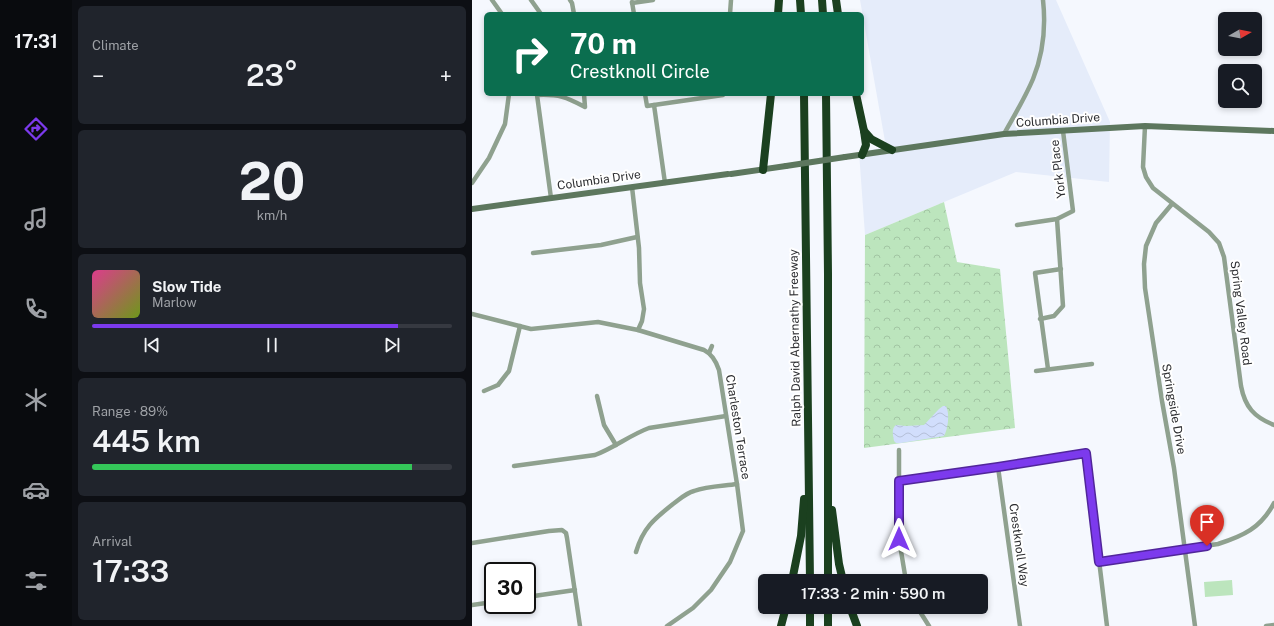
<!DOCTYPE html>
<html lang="en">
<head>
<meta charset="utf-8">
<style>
  body { margin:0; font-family:"Public Sans",sans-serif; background:#20242c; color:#f1f3f6; height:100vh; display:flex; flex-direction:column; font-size:15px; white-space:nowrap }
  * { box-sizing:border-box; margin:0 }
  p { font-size:13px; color:#9ea1a6 }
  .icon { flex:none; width:22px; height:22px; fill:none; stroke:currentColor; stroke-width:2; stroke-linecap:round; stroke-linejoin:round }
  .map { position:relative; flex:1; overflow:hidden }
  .details { display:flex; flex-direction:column; gap:6px; padding:6px; background:#0d0f14; width:400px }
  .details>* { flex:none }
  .guide { position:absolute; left:12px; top:12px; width:380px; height:84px; border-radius:6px; box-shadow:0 2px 6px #0003; background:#0b6e4f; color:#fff; overflow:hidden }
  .needle { width:26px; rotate:81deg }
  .tools { position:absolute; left:746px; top:12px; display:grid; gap:8px }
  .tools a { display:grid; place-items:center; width:44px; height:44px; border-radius:6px; background:#171b24; box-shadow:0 2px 6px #0003; font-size:20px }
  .speed { position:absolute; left:12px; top:562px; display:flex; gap:8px; font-size:20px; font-weight:700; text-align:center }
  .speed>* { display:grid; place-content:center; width:52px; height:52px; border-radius:50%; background:#171b24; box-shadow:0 2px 6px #0003; line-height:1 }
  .speed .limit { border:2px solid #111; border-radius:6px; background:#fff; color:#111 }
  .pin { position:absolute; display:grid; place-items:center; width:34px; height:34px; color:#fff; margin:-41px -17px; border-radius:50% 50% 50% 0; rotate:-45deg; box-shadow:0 0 4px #0007 }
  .pin .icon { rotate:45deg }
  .me { position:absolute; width:44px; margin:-22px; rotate:0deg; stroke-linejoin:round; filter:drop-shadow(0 0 3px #0008) }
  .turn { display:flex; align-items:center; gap:14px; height:84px; padding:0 20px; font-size:18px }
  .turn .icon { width:52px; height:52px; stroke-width:2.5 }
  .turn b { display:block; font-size:28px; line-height:34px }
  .big { font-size:30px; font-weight:600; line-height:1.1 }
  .details .widget { flex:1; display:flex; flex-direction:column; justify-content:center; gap:6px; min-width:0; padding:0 14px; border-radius:6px; background:#20242c }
  .details .dial { align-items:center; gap:0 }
  .dial b { font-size:52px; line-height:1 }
  .song { display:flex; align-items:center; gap:12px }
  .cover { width:48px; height:48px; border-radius:6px; background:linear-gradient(135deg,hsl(330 70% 55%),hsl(80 70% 35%)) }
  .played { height:4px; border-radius:2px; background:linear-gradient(90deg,#7c3aed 85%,#363941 85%) }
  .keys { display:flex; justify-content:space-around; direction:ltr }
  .heat { display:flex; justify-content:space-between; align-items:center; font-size:22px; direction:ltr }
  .charge { height:6px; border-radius:3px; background:linear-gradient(90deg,#34c759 89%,#363941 0) }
  .trip { position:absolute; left:286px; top:574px; width:230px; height:40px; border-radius:6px; background:#171b24; box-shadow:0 2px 6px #0003; font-weight:600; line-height:40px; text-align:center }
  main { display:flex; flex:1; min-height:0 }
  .tabs { display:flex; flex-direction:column; width:72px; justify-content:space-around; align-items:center; background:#090b0e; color:#9ea1a6 }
  .tabs .icon { width:28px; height:28px }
  .tabs .current { color:#7c3aed }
  .tabs b { font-size:18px; color:#f1f3f6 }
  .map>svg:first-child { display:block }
</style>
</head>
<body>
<main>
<nav class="tabs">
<b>17:31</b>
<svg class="icon current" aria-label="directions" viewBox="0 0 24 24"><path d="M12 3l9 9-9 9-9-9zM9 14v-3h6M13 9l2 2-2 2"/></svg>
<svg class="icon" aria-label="music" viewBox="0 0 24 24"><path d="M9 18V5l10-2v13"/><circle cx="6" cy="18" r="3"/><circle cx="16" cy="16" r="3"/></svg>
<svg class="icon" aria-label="phone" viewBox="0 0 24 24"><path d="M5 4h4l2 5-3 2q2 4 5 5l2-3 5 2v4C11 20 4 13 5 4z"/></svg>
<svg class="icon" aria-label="climate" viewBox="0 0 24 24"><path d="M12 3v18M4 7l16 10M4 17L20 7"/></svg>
<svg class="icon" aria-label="car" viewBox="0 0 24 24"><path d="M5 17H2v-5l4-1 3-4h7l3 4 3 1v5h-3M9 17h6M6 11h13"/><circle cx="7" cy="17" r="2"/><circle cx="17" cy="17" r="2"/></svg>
<svg class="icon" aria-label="filters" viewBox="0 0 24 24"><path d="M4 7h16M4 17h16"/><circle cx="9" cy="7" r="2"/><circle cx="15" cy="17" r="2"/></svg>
</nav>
<section class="details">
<div class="widget"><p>Climate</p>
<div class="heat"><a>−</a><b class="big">23°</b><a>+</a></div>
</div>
<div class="widget dial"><b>20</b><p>km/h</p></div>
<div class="widget">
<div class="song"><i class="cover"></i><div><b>Slow Tide</b><p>Marlow</p></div></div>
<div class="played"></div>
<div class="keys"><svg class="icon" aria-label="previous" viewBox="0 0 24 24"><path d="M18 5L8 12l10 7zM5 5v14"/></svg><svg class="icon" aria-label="pause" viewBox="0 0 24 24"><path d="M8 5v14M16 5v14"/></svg><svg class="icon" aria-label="next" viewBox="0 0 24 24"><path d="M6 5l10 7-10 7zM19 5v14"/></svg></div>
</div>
<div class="widget"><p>Range · 89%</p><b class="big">445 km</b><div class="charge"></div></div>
<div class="widget"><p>Arrival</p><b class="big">17:33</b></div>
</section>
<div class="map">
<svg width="802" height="626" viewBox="0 0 802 626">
  <defs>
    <pattern id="forest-crowns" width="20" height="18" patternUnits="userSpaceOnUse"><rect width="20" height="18" fill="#bce5bd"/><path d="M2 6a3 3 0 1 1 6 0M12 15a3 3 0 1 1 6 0" fill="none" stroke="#a2c5a3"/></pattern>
    <pattern id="water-waves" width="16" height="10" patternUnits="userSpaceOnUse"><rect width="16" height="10" fill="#d1defc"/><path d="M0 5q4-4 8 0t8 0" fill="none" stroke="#b4bfd8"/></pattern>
  </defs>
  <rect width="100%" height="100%" fill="#f5f8fe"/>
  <polygon fill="#e5ecfa" points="388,0 584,0 638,122 637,182 544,172 393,235 387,152 414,147"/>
  <polygon fill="#bce5bd" points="760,580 761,595 733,597 732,582"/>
  <polygon fill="url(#forest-crowns)" points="472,202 485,262 528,269 543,428 392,448 393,235"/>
  <path fill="url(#water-waves)" d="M471,406H474C478,414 476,429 472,436L429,443H424L422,441C421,435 419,429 424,425L434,426L452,425L467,409Z"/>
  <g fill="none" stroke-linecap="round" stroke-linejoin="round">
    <g stroke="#8fa18f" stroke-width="4.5">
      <polyline points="20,0 30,14"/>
      <polyline points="59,0 69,14"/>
      <polyline points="98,0 100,3 102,14"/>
      <polyline points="160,2 162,14"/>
      <polyline points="160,3 181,0"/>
      <polyline points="258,14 259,0"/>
      <polyline points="173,94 175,106 251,95 251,94"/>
      <polyline points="182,105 193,183"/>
      <path d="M673,126L671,167L674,177L681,188L737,232L747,243L752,257L769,386C773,407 782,417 802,425"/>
      <path d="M532,134C542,116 553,98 561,79C571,54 574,27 571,0"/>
      <polyline points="0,183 17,158 33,124 37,94"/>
      <polyline points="160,187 167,248 168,283 172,309 170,321 166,330"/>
      <path d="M79,198L65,95C87,94 94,97 113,107L112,94"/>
      <polyline points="700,204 684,223 674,246 672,264 673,288 690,401 702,468 723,626"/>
      <polyline points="545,225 585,219 601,211 591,131"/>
      <polyline points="61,253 129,245 165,237"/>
      <path d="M0,314L59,329L126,322L166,330L232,350C240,354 244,361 247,370L265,484L271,531L258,562L239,590L221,608L195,626"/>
      <polyline points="568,319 582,316 591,306 585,219"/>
      <polyline points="237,353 240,346"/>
      <polyline points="576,369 563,273 589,269"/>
      <polyline points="564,371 620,364"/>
      <polyline points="12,391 26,385 37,371 48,326"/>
      <polyline points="125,396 132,425 144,445"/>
      <polyline points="427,450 427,539 434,581"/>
      <path d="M42,466L123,455C142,448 158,435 177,428L254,416"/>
      <polyline points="526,467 548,626"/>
      <polyline points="427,481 526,467 614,453 635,626"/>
      <polyline points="0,543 77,531 90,530 94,533 95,538 108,626"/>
      <path d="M164,552C171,528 182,519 201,504C208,499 214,493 222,491C235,486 251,486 265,484"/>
      <path d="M627,562L746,544C771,536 789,528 802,503"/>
      <polyline points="55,597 103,590"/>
      <polyline points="0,605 21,602"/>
      <polyline points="445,607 457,626"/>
      <polyline points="794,626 802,625"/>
    </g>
    <g stroke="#5d775e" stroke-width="6">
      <polyline points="373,157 532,134 673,126 802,131"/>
      <polyline points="259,174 314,166"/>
      <polyline points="0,209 256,174"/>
    </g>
    <g stroke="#1b401f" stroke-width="8">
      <polyline points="328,0 329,14"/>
      <polyline points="350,0 351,14"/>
      <polyline points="364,0 366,14"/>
      <polyline points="306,14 307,0"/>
      <polyline points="332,94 338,581"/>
      <polyline points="354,94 356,274 356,581"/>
      <polyline points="384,94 392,131 399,139 420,150"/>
      <polyline points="390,155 394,145 392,131"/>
      <polyline points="291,170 299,94"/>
      <polyline points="360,510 367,564 371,581"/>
      <polyline points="320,581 329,536 332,499"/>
      <polyline points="338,607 338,626"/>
      <polyline points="378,607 385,626"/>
      <polyline points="309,626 314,607"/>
      <polyline points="356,626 356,607"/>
    </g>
    <polyline stroke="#5d775e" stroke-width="6" points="314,166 373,157"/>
  </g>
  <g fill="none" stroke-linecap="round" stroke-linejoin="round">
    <defs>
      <polyline id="route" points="427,539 427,481 526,467 614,453 627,562 735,546"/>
    </defs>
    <use href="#route" stroke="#51269a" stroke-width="10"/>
    <use href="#route" stroke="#7c3aed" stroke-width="7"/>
  </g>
  <g text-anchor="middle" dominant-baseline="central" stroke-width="4" stroke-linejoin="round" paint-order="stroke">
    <g font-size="12" fill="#2c2d30" stroke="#fff">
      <text transform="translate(586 120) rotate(-4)">Columbia Drive</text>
      <text transform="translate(586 169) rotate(-97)">York Place</text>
      <text transform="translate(127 180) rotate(-8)">Columbia Drive</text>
      <text transform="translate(769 313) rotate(83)">Spring Valley Road</text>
      <text transform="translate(323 338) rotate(-91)">Ralph David Abernathy Freeway</text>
      <text transform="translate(702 409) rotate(80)">Springside Drive</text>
      <text transform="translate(266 427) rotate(81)">Charleston Terrace</text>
      <text transform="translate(547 545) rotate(82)">Crestknoll Way</text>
    </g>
  </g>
</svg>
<div class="tools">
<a><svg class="needle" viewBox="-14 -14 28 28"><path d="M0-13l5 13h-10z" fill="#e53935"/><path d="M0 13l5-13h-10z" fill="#9ea1a6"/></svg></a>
<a><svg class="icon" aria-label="search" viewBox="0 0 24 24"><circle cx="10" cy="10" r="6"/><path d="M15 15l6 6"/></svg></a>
</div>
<div class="speed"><div class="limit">30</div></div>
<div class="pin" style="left:735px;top:546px;background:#d93025"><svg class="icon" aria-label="arrive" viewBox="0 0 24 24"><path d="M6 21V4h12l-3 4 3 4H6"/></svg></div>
<svg class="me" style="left:427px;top:539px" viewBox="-20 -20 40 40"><path d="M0-17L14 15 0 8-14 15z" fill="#7c3aed" stroke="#fff" stroke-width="4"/></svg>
<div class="trip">17:33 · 2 min · 590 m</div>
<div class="guide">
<div class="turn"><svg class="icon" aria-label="right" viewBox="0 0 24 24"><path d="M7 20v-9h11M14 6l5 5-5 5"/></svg><div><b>70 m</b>Crestknoll Circle</div></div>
</div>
</div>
</main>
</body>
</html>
